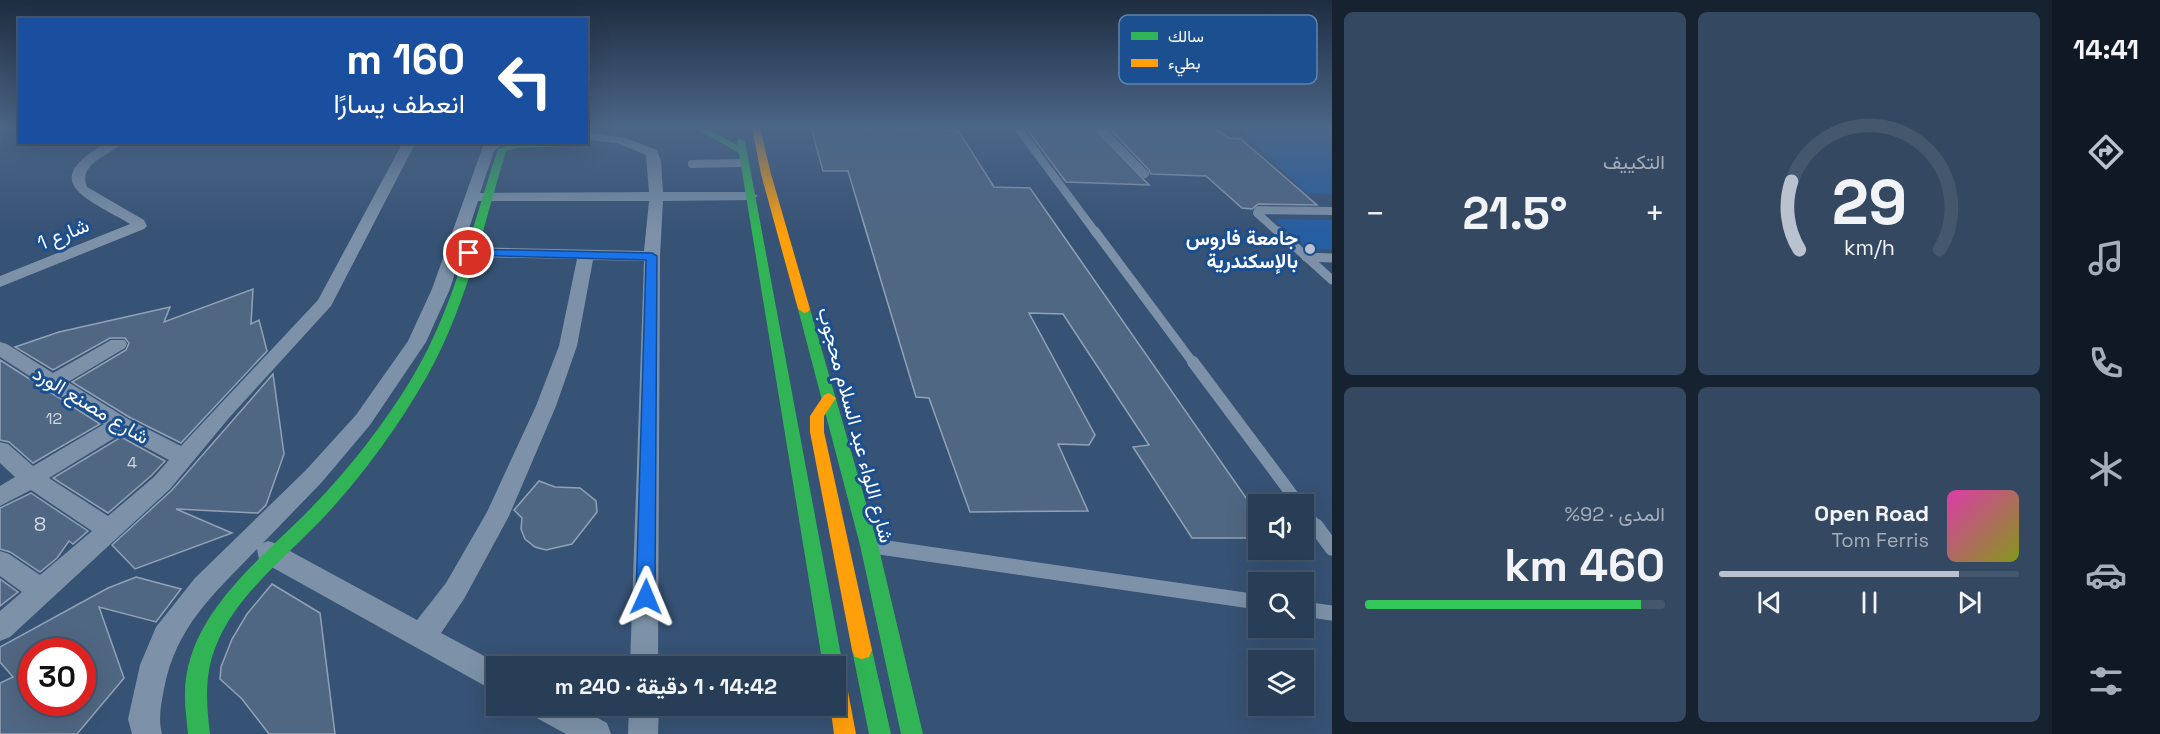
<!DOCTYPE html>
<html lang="ar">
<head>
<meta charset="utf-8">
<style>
  body { margin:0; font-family:"Space Grotesk",Vazirmatn,sans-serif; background:#344961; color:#f1f3f6; direction:rtl; height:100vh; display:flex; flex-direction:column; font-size:22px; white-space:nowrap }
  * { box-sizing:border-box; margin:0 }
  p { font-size:20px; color:#a5aeba }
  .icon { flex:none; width:33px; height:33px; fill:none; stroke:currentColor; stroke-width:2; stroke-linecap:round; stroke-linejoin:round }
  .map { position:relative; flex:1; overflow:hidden; direction:ltr }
  .side { display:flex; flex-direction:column; gap:12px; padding:12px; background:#162230; width:720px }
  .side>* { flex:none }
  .guide { position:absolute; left:18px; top:18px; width:570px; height:126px; border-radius:0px; box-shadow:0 6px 24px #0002,0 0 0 2px #44576d; direction:rtl; background:#1a4fa0; color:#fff; overflow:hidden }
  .controls { position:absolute; left:1248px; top:494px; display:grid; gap:12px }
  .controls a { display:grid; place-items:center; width:66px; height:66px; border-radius:0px; background:#283e57; box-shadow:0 6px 24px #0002,0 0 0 2px #44576d; font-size:30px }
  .speed { position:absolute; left:18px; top:638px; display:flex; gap:12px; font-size:30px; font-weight:700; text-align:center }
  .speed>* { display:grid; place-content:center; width:78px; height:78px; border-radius:50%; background:#283e57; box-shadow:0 6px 24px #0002,0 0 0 2px #44576d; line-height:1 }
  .speed .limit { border:9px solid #d22; background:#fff; color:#111 }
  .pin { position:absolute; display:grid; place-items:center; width:51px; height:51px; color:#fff; margin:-26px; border:3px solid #fff; border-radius:50%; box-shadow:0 2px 6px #0007 }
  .me { position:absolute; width:66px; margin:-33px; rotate:1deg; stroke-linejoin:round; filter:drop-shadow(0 0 4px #0008) }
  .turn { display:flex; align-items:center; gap:21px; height:126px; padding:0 24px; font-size:27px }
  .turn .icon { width:78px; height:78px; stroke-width:2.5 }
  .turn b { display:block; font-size:42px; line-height:51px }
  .big { font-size:45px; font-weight:700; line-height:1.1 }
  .side .card { flex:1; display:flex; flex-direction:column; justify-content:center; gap:9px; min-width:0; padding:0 21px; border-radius:9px; background:#344961 }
  .side .dial { align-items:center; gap:0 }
  .dial svg { height:156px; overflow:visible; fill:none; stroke:#44576d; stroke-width:7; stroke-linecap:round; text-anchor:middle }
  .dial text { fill:#f1f3f6; stroke:none }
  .song { display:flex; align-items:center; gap:18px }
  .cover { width:72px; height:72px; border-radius:9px; background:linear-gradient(135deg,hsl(320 70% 55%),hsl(70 70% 35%)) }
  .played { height:6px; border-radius:3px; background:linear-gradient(90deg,#b9c2ce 80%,#44576d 80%) }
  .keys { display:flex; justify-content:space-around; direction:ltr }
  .heat { display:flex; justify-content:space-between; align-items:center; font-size:33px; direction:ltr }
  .charge { height:9px; border-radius:4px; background:linear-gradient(90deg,#34c759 92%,#44576d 0) }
  .side .tiles { flex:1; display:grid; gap:12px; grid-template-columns:repeat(2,1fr) }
  .trip { position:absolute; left:486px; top:656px; width:360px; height:60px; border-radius:0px; background:#283e57; box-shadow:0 6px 24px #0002,0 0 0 2px #44576d; font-weight:700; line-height:60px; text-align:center; direction:rtl }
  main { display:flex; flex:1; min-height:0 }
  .tabs { display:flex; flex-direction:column; width:108px; justify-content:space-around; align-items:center; background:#101923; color:#a5aeba }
  .tabs .icon { width:42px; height:42px }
  .tabs .active { color:#b9c2ce }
  .tabs b { font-size:27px; color:#f1f3f6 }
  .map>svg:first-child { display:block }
</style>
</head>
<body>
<main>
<nav class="tabs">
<b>14:41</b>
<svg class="icon active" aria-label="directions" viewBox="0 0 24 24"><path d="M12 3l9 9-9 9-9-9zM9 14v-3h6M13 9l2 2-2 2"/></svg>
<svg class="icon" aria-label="music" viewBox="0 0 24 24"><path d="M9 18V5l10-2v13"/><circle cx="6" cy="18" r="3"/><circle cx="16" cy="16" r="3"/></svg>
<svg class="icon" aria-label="phone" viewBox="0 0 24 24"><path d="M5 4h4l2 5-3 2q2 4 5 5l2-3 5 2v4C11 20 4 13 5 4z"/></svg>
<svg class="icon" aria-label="climate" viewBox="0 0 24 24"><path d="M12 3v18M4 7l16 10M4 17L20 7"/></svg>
<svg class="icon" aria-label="car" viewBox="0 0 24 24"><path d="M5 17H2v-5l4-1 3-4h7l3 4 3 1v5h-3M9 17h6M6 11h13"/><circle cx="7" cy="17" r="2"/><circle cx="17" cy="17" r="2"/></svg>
<svg class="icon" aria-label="filters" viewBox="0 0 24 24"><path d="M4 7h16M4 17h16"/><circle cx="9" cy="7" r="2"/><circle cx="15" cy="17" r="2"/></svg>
</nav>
<section class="side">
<div class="tiles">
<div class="card dial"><svg viewBox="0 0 100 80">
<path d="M14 69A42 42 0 1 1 86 69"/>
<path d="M14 69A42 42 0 0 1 10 34" stroke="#b9c2ce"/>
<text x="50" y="56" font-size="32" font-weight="700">29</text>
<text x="50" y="72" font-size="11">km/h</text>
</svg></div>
<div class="card"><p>التكييف</p>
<div class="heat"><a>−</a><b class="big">21.5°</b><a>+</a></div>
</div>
<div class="card">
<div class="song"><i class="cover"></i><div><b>Open Road</b><p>Tom Ferris</p></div></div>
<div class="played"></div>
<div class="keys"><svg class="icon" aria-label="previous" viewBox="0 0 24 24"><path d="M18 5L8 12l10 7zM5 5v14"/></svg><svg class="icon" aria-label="pause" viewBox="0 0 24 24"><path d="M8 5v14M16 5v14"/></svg><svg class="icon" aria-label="next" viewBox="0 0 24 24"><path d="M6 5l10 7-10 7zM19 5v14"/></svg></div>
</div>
<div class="card"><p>المدى · 92%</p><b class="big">460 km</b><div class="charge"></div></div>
</div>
</section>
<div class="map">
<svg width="1332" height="734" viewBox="0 0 1332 734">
  <rect width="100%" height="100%" fill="#365274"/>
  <g fill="#265fa1">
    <polygon points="1237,128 1332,128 1332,194 1307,193"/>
    <polygon points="1274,219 1332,220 1332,250 1309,249"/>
  </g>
  <g fill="#506783" stroke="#92a2b6" stroke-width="1.5" fill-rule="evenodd">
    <polygon points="811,128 958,130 994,187 1030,188 1258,515 1258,538 1192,538 1133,447 1149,445 1063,314 1029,313 1095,435 1089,445 1058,444 1088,511 970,512 929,398 916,397 848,171 823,171"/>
    <polygon points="1026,128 1094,128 1149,185 1066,182"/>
    <polygon points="1109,128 1213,128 1229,138 1241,139 1317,205 1258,204 1252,209 1242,208 1206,176 1151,174 1149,170"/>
    <polygon points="253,289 251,324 259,320 267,351 181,443 129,417 72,382 126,350 129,343 125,338 110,338 53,370 15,347 59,332 170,307 164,322"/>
    <polygon points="0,360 100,424 33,463 9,442 0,440"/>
    <polygon points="273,374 284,454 266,505 258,513 176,509 232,533 135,569 112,545 172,490"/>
    <polygon points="121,437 165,461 152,475 108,513 53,478"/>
    <polygon points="539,481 555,487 580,488 596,501 597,512 572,544 546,550 535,547 525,539 521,529 522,518 514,510"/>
    <polygon points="31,493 88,531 73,544 69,541 57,558 40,572 10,552 0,549 0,508"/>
    <path d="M136,577L181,589L156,622L99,607L124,678L77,734H0V683L13,677L0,662V647L108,588ZM32,651H82V702H32Z"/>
    <polygon points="0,579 18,592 0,606"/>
    <polygon points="272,584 320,613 335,734 269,734 242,699 220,679 221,667 232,639 247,614"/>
  </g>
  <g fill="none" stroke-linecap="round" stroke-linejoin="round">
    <g stroke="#7d92a8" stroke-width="8">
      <polyline points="1018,128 1096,233"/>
      <polyline points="1100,128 1145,174"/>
      <polyline points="692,164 745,163"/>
      <polyline points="1279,233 1257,213 1258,210 1332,211"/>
    </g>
    <g stroke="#7d92a8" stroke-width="9">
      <polyline points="1095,231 1194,364"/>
      <polyline points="1278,231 1332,280"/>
      <polyline points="1306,257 1332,258"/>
    </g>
    <g stroke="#7d92a8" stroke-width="12">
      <polyline points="1193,362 1299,504"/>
      <polyline points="1304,510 1317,528"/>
    </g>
    <g stroke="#7d92a8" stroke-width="15">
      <polyline points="1316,526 1332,548"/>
      <polyline points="873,546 1258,602"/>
      <polyline points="1304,609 1332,613"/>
    </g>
    <g fill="#7d92a8" fill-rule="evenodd">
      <path d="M586,132L625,138L657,150L661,161L663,192H751L758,196L751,200L663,201L660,256L658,666H630L644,261L593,260L577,346L556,406L509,516L464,599L441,633L503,666H496V692L259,560L257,549C214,594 176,626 164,689C161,705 158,718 162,734H132L128,719L140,665L156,627L195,578L306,470L356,415L408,341L432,289L483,146L490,142H506L494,151L480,193L649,192L646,155L617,143L586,140ZM478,201H649L644,251L463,247ZM460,257L577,259L559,346L536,406L487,512L446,583L417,620L277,544L268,541L263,543L322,482L370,425L426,342L450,289Z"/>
      <path d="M108,142H124C111,155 77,163 87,187L144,220L147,226L144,229L0,287V276L130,224C86,198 36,182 108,142Z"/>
      <path d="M403,142H416L331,306L229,418L170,489L10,637L0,641V611L22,592L0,576V551L9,554L40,575L92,531L31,490L0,506V486L15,477L0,463V442L8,444L33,466L104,424L0,357V342L7,344L53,373L111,340H125L127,344L125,348L68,382L128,419L181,446L318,300ZM121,434L169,460L154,477L108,516L49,478Z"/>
      <polygon points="529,705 574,705 607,723 611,734 566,734 533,716"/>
      <polygon points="629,705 659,705 658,734 628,734"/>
    </g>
    <g fill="#30b455" fill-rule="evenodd">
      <polygon points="695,128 706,128 737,145 738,139 745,141 843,666 840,673 836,675 836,666 823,666 739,153"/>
      <path d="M587,140L588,142L584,145L518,148L506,151C483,227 466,308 426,378C398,427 363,475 324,517C289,554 238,594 218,641C204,672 206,701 210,734H188C187,722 185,710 185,698C183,616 261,560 312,507C350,468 384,424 412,378C454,308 472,226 498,149L517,142H586Z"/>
      <polygon points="804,305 810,309 878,545 923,734 901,734 860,545 798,309"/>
      <polygon points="862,641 869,643 872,650 891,734 869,734 852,650 855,643"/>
    </g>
    <g fill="#ff9f0a" fill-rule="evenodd">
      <polygon points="752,128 760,128 771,174 810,309 808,312 804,313 798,309 761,174"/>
      <polygon points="829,393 836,398 824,416 824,432 872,650 869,657 862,659 855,657 852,650 810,432 810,416 824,395"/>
      <polygon points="836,671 843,674 846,681 856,734 834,734 830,705 836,705"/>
    </g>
  </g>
  <linearGradient id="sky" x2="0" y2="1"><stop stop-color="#1e2d40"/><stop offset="0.55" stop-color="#4c6688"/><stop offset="1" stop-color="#4c6688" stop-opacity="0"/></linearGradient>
  <rect width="1332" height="231" fill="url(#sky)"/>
  <polygon fill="#1a73e8" stroke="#114b97" stroke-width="1.5" points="469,249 652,253 657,256 655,597 652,603 646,605 639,603 636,597 646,260 465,255 464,253"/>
  <circle fill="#b9c2ce" stroke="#1b4f8f" stroke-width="2" cx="1310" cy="249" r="6"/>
  <g text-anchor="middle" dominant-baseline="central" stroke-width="6" stroke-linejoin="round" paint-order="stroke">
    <g font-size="16" fill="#d3d9e0">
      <text x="54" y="418">12</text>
      <text x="132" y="462">4</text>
    </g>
    <g font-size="20" fill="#fff" stroke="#1b4f8f">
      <text transform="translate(63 234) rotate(-22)">شارع 1</text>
      <text transform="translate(91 405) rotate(31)">شارع مصنع الورد</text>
      <text transform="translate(856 425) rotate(75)">شارع اللواء عبد السلام محجوب</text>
    </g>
    <g font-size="20" font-weight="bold" fill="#fff" stroke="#1b4f8f" text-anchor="end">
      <text x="1298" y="238">جامعة فاروس<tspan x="1298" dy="23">بالإسكندرية</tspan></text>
    </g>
    <g font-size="20" fill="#d3d9e0">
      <text x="40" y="524">8</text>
    </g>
  </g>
  <rect x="1119" y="15" width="198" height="69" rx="9" fill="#1b4f8f" stroke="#5f84b1" stroke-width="1.5"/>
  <rect x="1131" y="32" width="27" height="8" fill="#30b455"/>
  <rect x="1131" y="59" width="27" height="8" fill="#ff9f0a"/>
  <g font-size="16" fill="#fff">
    <text x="1168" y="42">سالك</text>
    <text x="1168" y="69">بطيء</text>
  </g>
</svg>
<div class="controls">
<a><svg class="icon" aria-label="sound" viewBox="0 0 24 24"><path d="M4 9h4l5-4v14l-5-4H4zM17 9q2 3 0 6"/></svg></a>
<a><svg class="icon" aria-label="search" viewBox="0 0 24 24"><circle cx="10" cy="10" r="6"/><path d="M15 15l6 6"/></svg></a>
<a><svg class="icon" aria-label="layers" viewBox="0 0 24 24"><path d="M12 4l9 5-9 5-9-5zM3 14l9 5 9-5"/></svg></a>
</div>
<div class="speed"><div class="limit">30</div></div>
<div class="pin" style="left:469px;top:253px;background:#d93025"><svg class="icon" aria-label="arrive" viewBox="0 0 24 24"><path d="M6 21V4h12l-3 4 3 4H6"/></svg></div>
<svg class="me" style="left:646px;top:597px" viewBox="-20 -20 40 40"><path d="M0-17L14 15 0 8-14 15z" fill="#1a73e8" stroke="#fff" stroke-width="4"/></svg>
<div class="trip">14:42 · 1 دقيقة · 240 m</div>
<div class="guide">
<div class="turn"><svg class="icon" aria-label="left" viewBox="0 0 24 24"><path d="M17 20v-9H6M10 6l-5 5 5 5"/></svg><div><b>160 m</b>انعطف يسارًا</div></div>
</div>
</div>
</main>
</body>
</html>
